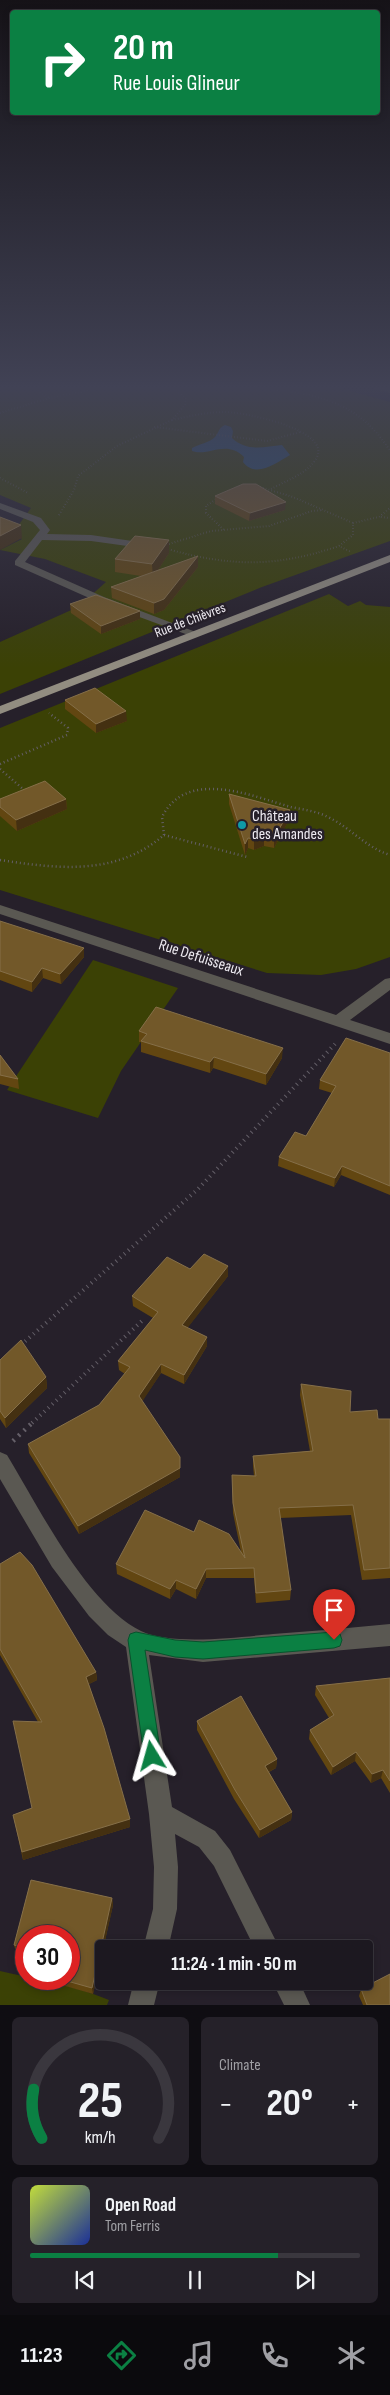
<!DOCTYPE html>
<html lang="en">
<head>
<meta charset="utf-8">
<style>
  body { margin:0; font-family:"Sofia Sans Condensed",sans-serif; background:#252129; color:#f1f3f6; height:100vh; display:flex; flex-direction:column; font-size:19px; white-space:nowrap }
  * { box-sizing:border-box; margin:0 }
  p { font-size:16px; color:#a0a0a5 }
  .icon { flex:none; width:28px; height:28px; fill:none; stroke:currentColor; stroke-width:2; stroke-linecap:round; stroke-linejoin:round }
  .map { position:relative; height:2005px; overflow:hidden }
  .sheet { display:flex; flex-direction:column; gap:12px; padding:12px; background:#0f0d12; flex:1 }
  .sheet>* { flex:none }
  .top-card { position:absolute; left:10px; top:10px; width:370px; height:105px; border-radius:5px; box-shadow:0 2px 8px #0003,0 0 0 1px #3a373e; background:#0b8043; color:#fff; overflow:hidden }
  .speed { position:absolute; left:15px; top:1925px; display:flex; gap:10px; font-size:25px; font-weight:700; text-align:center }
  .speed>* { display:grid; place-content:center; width:65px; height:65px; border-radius:50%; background:#1c1820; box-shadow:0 2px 8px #0003,0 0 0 1px #3a373e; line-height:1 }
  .speed .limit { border:8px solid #d22; background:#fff; color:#111 }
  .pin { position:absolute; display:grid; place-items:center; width:42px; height:42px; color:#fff; margin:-51px -21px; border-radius:50% 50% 50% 0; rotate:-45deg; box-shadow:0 0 5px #0007 }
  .pin .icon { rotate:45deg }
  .me { position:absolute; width:55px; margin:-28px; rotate:352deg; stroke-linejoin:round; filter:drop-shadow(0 0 4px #0008) }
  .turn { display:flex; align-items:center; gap:18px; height:105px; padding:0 20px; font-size:22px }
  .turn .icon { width:65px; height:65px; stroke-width:2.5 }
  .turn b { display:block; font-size:35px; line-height:42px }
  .big { font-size:38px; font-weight:700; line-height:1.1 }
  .sheet .widget { flex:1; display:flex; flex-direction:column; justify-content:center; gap:8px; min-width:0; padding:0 18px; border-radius:8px; background:#252129 }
  .sheet .dial { align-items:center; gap:0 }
  .dial svg { height:130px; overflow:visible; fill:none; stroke:#3a373e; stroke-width:7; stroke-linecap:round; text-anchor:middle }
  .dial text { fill:#f1f3f6; stroke:none }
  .song { display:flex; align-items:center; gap:15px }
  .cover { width:60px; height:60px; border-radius:8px; background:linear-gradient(135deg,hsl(70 70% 55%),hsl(230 70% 35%)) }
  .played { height:5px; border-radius:2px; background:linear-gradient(90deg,#0b8043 75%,#3a373e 75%) }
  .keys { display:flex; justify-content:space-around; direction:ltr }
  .heat { display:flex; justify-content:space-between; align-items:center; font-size:28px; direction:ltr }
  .sheet .tiles { flex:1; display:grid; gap:12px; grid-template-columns:1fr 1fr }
  .widget:last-child { grid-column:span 2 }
  .trip { position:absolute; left:95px; top:1940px; width:278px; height:50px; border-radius:5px; background:#1c1820; box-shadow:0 2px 8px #0003,0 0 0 1px #3a373e; font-weight:700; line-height:50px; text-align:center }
  .menu { display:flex; height:80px; justify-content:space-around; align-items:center; background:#0b0a0d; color:#a0a0a5 }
  .menu .icon { width:35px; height:35px }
  .menu .on { color:#0b8043 }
  .menu b { font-size:22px; color:#f1f3f6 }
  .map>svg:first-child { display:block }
</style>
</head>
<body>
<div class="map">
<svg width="390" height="2005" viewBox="0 0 390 2005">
  <rect width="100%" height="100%" fill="#26202a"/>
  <g fill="#3b4105">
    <polygon points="0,387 336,387 390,402 390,541 262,587 0,694 0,642 78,607 106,582 45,559 0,550 22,539 12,534 31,508 0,495"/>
    <polygon points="329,594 348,606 360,601 366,605 390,607 390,957 356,969 321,975 267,973 0,890 0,728"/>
    <polygon points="93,960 178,988 121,1071 98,1118 7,1090"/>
    <path d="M0,1971C35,1979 73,1985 109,2000L107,2005H0Z"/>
  </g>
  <path fill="#295278" d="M225,425L231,427L233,431L232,438C247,452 264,447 282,445L290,455C276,463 256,479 243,462L244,457C226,439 209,457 192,451V448C199,444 209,443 215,437C219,433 218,428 225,425Z"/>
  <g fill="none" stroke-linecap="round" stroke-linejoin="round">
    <g stroke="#645f68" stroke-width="2" stroke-dasharray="0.5 2.5" stroke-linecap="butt">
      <polyline points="29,387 48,397"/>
      <path d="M238,387C301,392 354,393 390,451"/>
      <polyline points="0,413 49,398 107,387"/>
      <path d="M172,420C190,416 207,412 225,412C244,412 334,430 316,459C307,474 285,481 271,489"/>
      <polyline points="154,427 267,441 300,432"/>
      <polyline points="0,478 28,493"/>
      <polyline points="260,487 293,497 353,523 353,535 339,546 351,552"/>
      <polyline points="218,498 206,506 206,513 224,530"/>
      <polyline points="59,515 74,490 78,476 117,446 172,420 185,405 186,399 172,387"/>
      <polyline points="381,517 390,518"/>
      <polyline points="353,523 379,517 390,508"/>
      <polyline points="169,544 211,531 269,526 312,511 323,510"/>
      <path d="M171,550C233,567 277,567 339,546"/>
    </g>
    <g stroke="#645f68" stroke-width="2.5" stroke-dasharray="1 3" stroke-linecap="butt">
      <polyline points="0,764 67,735 68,728 49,713"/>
      <polyline points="0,769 23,789"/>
      <path d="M164,835L162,817C187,767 254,797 291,807C304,810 317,811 328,817C351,828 365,847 390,855"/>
      <path d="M0,860C59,869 116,876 164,835L247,857"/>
    </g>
    <g stroke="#645f68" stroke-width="4" stroke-dasharray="1 4.5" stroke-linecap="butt">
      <polyline points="21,1345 197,1190 335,1044"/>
      <polyline points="32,1423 144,1319"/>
    </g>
    <polyline stroke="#645f68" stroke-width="4.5" stroke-dasharray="2 5.5" stroke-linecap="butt" points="13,1441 33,1422"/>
    <g fill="#5a5852" fill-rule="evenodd">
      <polygon points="374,387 390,387 390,393 375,389"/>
      <polygon points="0,503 41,518 50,530 47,534 91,535 153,544 154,546 149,549 91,541 42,540 25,562 104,597 201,634 199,636 191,636 96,601 15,565 15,561 40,530 33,522 0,509"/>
      <polygon points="0,905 336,1015 385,979 390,978 390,990 350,1020 390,1033 390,1044 0,914"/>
      <path d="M0,1452L7,1455C38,1506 87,1605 141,1631C172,1646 239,1637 273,1634C312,1631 351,1628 390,1624V1646L203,1662L149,1655L172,1807L215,1831L230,1850L280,1949H255L214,1866L199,1847L175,1834L178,1867L177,1909L168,1949H143L153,1909L154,1867L149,1814L126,1647L108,1635L89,1616L52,1567L0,1479Z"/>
      <polygon points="134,1981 160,1981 154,2005 128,2005"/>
      <polygon points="272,1981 299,1981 310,2005 284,2005"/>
    </g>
    <polygon fill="#928d81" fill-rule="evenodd" points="390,555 390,562 0,714 0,706"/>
  </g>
  <g fill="#624611">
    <polygon points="215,496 285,510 249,521 215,504"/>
    <polygon points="169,553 158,570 198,556 198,567 164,610 154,614 112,598 111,587 141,576 115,572 115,559"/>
    <polygon points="70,604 140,619 101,634 71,613"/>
    <polygon points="65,700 127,721 96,733 65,709"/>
    <polygon points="229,794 289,820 274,848 264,846 254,850 248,848 245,855 229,804"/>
    <polygon points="0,799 66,799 67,809 17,831 0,816"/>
    <polygon points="0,921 84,957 61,984 43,978 32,992 0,980"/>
    <polygon points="139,1031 282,1058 266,1085 213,1068 210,1073 141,1052 141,1042 139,1042"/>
    <polygon points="390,1053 390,1195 341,1175 334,1187 278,1166 279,1157 306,1136 332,1093 319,1089 320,1080"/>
    <polygon points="0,1055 18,1079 19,1089 0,1084"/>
    <polygon points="190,1269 228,1276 187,1328 207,1346 184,1384 161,1373 142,1401 180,1457 180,1477 79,1534 29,1453 28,1444 99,1405 125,1374 119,1370 118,1361 153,1318 133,1306 132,1296"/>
    <polygon points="0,1360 46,1377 47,1388 6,1428 0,1419"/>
    <polygon points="301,1384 350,1412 378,1419 390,1419 390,1578 362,1580 351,1515 280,1518 291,1590 290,1600 256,1603 254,1578 206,1578 196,1599 176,1589 170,1599 117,1574 116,1564 194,1532 241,1552 233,1513 232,1475 254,1476 253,1466 253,1456 310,1451 300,1395"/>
    <polygon points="0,1564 96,1672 97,1680 89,1684 130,1827 23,1860 13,1815 32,1808 38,1722 0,1655"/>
    <polygon points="390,1678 390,1793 381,1778 371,1783 355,1761 331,1775 309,1739 310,1730 329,1718 315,1695 316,1686"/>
    <polygon points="197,1721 277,1759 276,1768 269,1772 292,1812 291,1820 259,1838 234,1799 197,1730"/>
    <polygon points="31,1880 112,1898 113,1905 93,1994 41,1979 69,1979 69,1936 26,1936 26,1954 16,1952 14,1945"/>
    <polygon points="361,1989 390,2005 363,2005 359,1996"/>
  </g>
  <g fill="#443011">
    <polygon points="286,502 285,510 249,521 250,513"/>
    <polygon points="21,525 22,538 0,550 0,536"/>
    <polygon points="169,540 169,553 153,578 152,564"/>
    <polygon points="198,556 198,567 164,610 154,614 154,603"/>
    <polygon points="140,611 140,619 101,634 101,626"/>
    <polygon points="126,711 127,721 96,733 96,724"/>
    <polygon points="66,799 67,809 17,831 16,820"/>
    <polygon points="290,810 289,820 274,848 274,838"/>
    <polygon points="264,835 264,846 254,850 254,839"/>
    <polygon points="248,838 248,848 245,855 245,844"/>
    <polygon points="84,948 84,957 61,984 60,974"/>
    <polygon points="42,968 43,978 32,992 32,982"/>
    <polygon points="283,1048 282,1058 266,1085 266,1074"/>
    <polygon points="214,1057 213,1068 210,1073 210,1062"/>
    <polygon points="342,1166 341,1175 334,1187 335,1178"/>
    <polygon points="228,1266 228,1276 182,1335 182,1325"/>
    <polygon points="207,1337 207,1346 184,1384 184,1375"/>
    <polygon points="161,1364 161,1373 140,1405 139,1396"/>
    <polygon points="46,1377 47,1388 6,1428 5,1418"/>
    <polygon points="180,1468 180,1477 79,1534 78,1526"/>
    <polygon points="206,1569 206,1578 196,1599 196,1589"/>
    <polygon points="176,1580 176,1589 170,1599 170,1589"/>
    <polygon points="96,1672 97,1680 87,1685 86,1677"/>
    <polygon points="356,1752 355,1761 331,1775 333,1767"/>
    <polygon points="277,1759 276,1768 264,1774 265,1766"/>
    <polygon points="383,1770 381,1778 371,1783 372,1774"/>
    <polygon points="292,1812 291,1820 259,1838 260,1830"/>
    <polygon points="130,1819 130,1827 23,1860 22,1852"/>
    <polygon points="112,1898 113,1905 93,1994 92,1988"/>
  </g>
  <g fill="#725829" stroke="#856f49">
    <polygon points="243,484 256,484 286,502 250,513 215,496"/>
    <polygon points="0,517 21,525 0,536"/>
    <polygon points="135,536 169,540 152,564 115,559"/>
    <polygon points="198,556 164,599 154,603 111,587"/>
    <polygon points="96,595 140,611 101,626 70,604"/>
    <polygon points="95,688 126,711 96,724 65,700"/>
    <polygon points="45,781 66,799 16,820 0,807 0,799"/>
    <polygon points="229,794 290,810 274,838 264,835 254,839 248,838 245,844"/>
    <polygon points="0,921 84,948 60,974 42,968 32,982 0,971"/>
    <polygon points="156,1007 283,1048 266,1074 214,1057 210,1062 141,1041 147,1034 139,1031"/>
    <polygon points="346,1038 390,1053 390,1186 342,1166 335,1178 279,1157 295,1132 306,1136 336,1086 320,1080"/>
    <polygon points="0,1055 18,1079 0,1075"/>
    <polygon points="204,1254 228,1266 182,1325 207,1337 184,1375 161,1364 139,1396 180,1457 180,1468 78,1526 28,1444 99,1405 130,1367 118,1361 158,1312 132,1296 167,1257 190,1269"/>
    <polygon points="21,1340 46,1377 5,1418 0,1411 0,1360"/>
    <polygon points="301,1384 351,1391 350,1412 377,1410 378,1419 390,1419 390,1568 364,1570 353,1505 279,1508 291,1590 256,1593 254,1568 206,1569 196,1589 176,1580 170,1589 116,1564 145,1510 194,1532 199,1520 229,1534 245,1558 233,1503 232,1475 256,1476 253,1456 313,1451"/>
    <polygon points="20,1552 32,1565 96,1672 86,1677 104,1728 130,1819 22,1852 13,1815 32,1808 13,1721 42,1722 0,1649 0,1564"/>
    <polygon points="390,1678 390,1781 383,1770 372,1774 356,1752 333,1767 310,1730 334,1715 316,1686"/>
    <polygon points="241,1696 277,1759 265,1766 292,1812 260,1830 235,1790 197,1721"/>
    <polygon points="31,1880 112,1898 92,1988 60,1979 69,1979 69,1936 26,1936 26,1948 14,1945"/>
    <polygon points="390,1974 390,2005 367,2005 361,1989"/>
  </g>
  <linearGradient id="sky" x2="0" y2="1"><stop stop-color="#151217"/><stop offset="0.58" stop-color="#414255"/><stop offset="1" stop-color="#414255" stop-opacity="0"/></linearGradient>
  <rect width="390" height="668" fill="url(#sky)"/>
  <polygon fill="#0b8043" stroke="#07532c" points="136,1632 175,1640 203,1642 334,1632 340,1634 342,1640 340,1646 334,1648 203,1659 175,1657 145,1650 161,1756 159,1762 152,1764 146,1762 144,1756 128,1640 130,1634"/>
  <circle fill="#0f9aa8" stroke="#26202a" stroke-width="2" cx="242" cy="825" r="5"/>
  <g text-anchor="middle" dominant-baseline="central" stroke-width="5" stroke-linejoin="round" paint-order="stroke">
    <g font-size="14" fill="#eeebf2" stroke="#26202a">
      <text transform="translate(190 620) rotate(-21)">Rue de Chièvres</text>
    </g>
    <g font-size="16" fill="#eeebf2" stroke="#26202a" text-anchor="start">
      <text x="252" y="816">Château<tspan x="252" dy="18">des Amandes</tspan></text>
    </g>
    <g font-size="16" fill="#eeebf2" stroke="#26202a">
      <text transform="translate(201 958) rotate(18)">Rue Defuisseaux</text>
    </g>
  </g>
</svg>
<div class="speed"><div class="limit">30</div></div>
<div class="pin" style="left:334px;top:1640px;background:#d93025"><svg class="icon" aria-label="arrive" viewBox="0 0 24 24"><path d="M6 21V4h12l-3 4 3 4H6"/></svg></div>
<svg class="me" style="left:152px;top:1756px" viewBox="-20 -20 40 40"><path d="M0-17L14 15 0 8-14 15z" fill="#0b8043" stroke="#fff" stroke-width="4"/></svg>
<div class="trip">11:24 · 1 min · 50 m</div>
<div class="top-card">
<div class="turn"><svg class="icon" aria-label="right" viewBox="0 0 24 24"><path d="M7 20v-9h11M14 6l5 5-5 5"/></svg><div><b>20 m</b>Rue Louis Glineur</div></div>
</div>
</div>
<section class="sheet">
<div class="tiles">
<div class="widget dial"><svg viewBox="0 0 100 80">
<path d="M14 69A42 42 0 1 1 86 69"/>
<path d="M14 69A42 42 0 0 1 9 39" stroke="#0b8043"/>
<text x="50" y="56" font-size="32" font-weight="700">25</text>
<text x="50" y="72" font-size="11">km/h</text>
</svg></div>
<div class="widget"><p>Climate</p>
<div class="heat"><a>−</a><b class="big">20°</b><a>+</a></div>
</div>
<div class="widget">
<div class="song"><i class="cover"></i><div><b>Open Road</b><p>Tom Ferris</p></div></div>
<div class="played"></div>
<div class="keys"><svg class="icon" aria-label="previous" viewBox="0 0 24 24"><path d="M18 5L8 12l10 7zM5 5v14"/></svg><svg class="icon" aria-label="pause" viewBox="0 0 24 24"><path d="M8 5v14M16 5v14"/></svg><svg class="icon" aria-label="next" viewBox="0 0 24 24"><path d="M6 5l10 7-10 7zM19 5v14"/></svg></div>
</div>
</div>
</section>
<nav class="menu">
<b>11:23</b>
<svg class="icon on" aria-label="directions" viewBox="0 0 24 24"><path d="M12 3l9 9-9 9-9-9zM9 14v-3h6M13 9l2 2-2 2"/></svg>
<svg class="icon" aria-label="music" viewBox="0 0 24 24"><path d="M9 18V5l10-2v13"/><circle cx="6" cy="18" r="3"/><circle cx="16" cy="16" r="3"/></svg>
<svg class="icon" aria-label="phone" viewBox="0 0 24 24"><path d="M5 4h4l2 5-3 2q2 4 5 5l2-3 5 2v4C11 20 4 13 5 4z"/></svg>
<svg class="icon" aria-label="climate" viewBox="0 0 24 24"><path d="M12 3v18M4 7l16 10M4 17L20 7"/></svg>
</nav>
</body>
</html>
